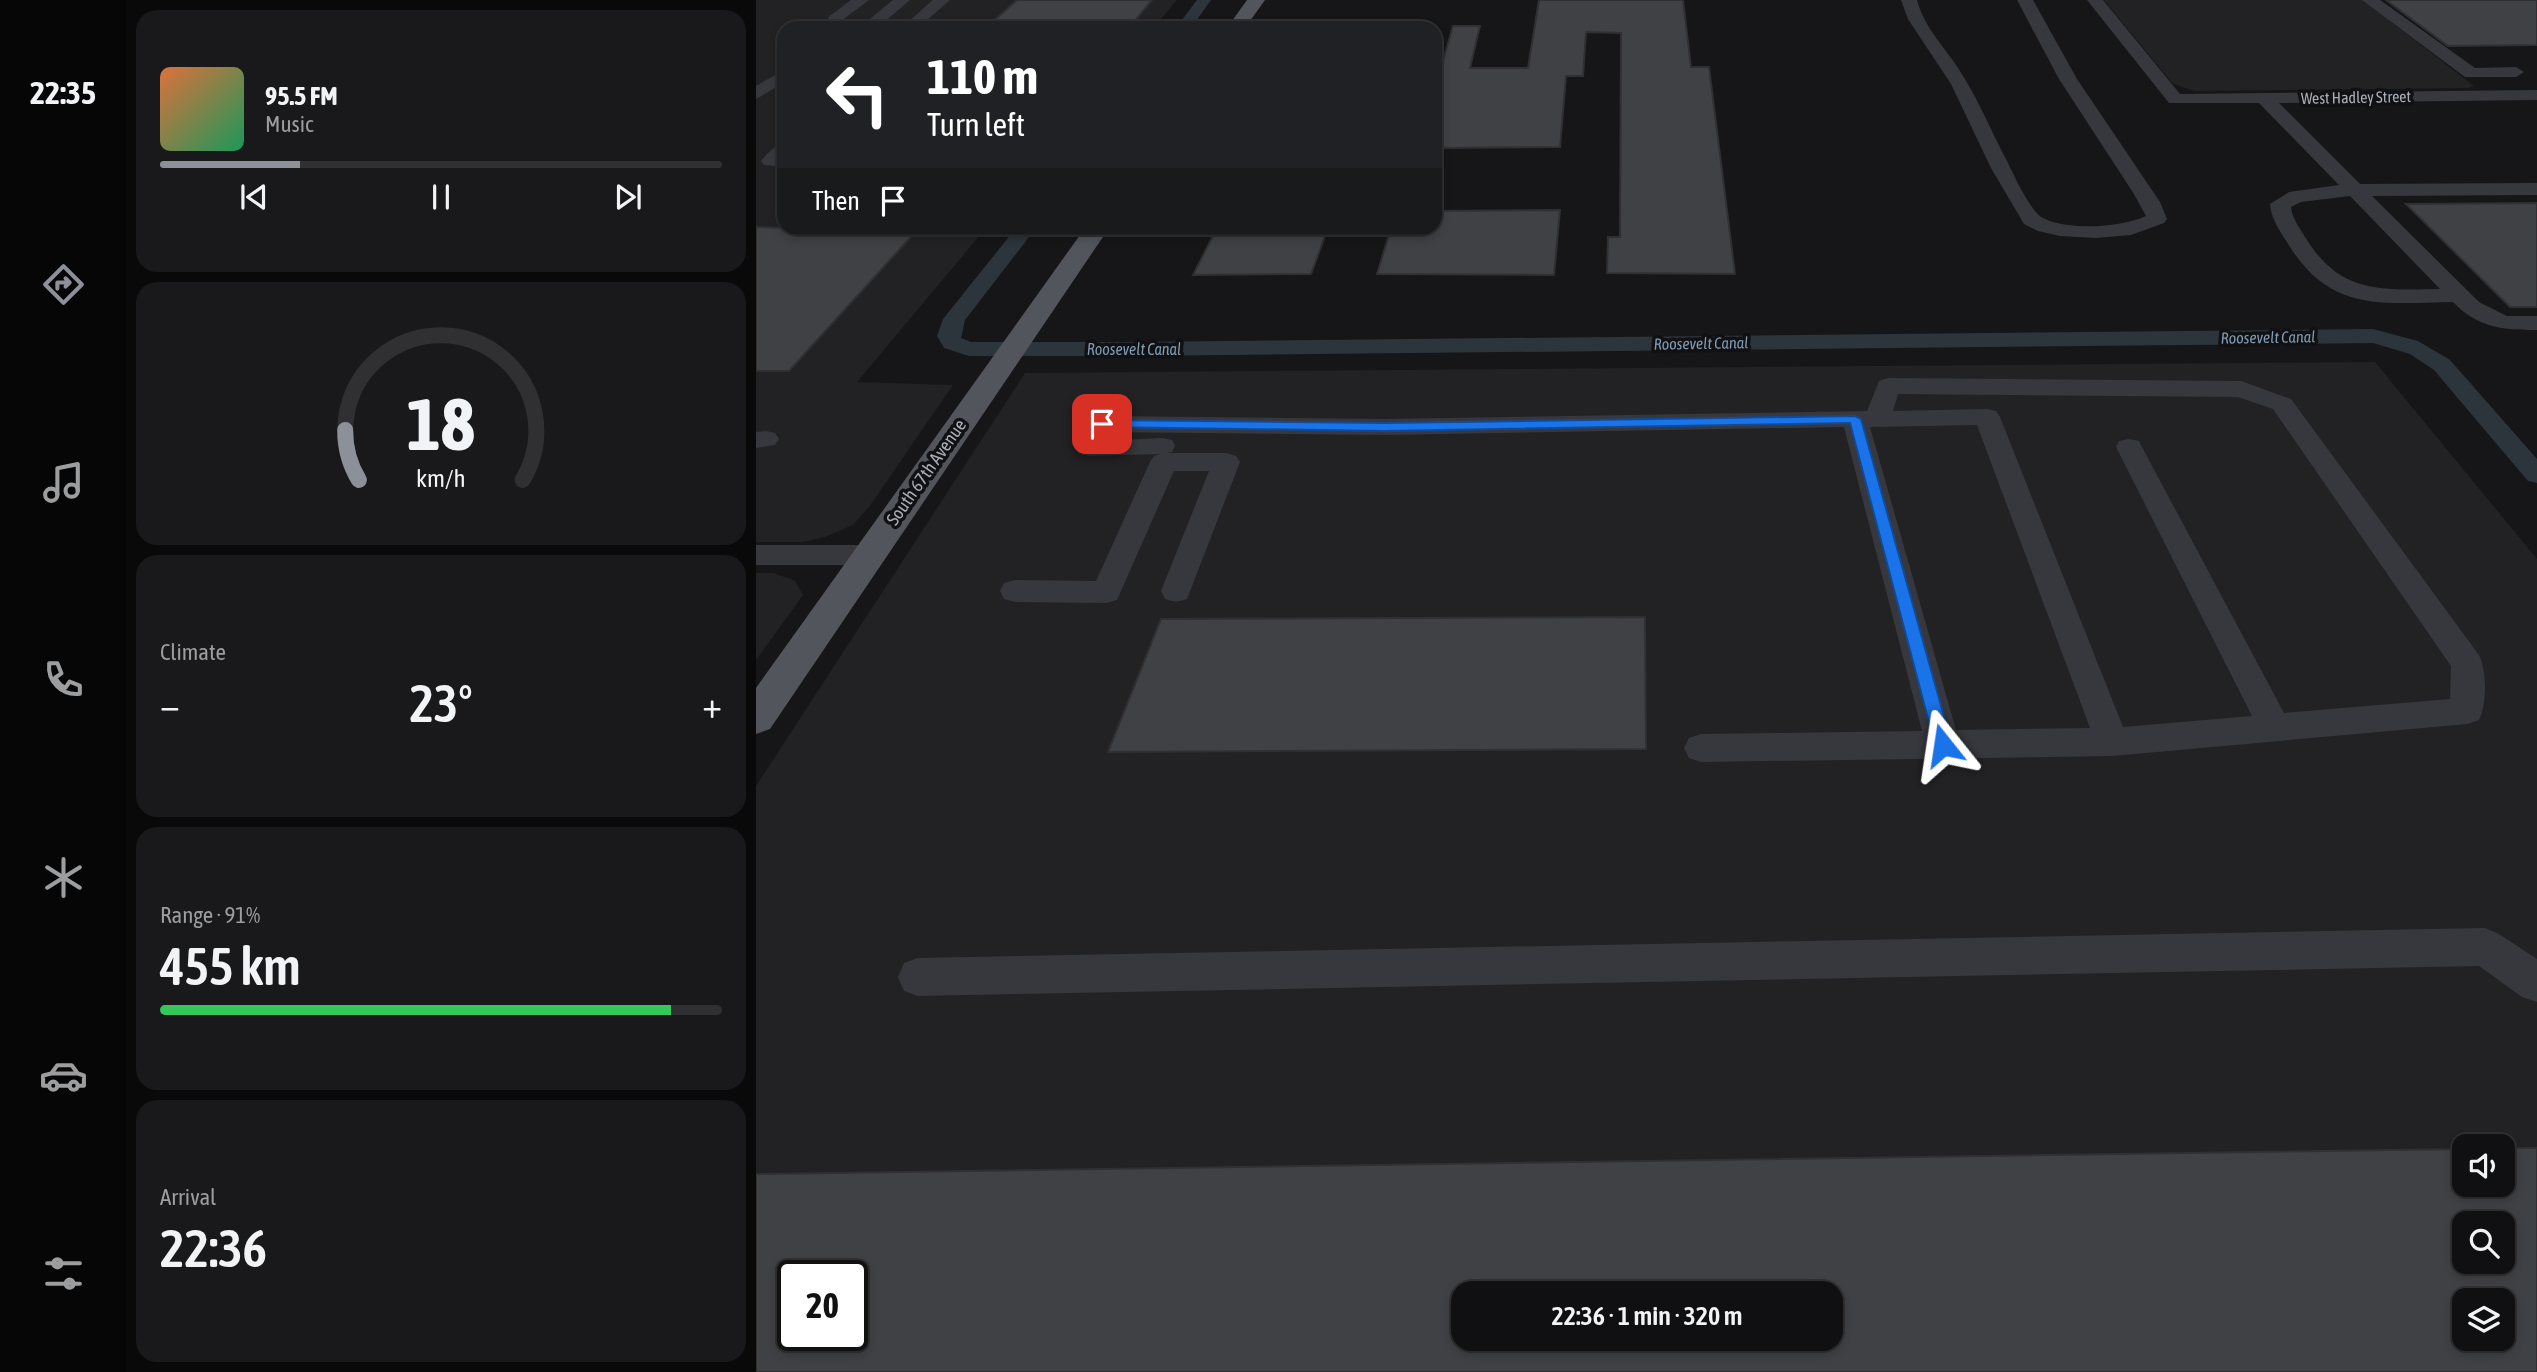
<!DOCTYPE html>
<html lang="en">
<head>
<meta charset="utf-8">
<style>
  body { margin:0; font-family:"Asap Condensed",sans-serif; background:#19191b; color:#f1f3f6; height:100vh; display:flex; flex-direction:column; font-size:26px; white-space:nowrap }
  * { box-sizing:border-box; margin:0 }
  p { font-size:23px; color:#9c9d9f }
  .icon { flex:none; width:38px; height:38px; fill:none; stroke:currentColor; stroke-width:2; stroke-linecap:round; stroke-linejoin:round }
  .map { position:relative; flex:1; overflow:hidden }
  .details { display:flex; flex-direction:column; gap:10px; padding:10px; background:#09090a; width:630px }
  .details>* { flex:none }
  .guide { position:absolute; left:21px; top:21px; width:665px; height:214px; border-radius:21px; box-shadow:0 4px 10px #0003,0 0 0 2px #303032; background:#202124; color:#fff; overflow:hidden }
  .controls { position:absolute; left:1696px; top:1134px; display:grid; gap:14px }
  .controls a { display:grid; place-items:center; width:63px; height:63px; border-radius:14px; background:#101012; box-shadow:0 4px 10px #0003,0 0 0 2px #303032; font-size:35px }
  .speed { position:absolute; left:21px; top:1260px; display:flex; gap:14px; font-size:35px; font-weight:700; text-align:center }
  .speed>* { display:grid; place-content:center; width:91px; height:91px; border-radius:50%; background:#101012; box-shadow:0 4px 10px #0003,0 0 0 2px #303032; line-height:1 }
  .speed .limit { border:4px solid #111; border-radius:10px; background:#fff; color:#111 }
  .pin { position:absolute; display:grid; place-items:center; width:60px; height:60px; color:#fff; margin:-30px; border-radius:14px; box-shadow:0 4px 10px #0006 }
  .me { position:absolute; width:77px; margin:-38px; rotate:345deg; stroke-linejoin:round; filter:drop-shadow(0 0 5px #0008) }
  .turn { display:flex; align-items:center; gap:24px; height:147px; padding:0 35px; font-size:32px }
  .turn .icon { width:91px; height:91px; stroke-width:2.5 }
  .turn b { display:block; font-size:49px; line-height:60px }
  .then { display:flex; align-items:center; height:66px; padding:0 35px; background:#0003; gap:14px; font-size:26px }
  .big { font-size:52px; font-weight:600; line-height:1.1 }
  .details .card { flex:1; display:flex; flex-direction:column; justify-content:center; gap:10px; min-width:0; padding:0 24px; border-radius:21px; background:#19191b }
  .details .dial { align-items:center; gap:0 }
  .dial svg { height:182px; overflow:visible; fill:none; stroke:#303032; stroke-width:7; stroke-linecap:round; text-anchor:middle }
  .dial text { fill:#f1f3f6; stroke:none }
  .song { display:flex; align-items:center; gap:21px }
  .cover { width:84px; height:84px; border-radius:10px; background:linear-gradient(135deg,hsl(20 70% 55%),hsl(150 70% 35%)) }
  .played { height:7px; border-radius:4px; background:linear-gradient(90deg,#8c9099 25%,#303032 25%) }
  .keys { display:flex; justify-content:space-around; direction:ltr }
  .heat { display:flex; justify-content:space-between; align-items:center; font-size:38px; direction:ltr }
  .charge { height:10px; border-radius:5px; background:linear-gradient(90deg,#34c759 91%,#303032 0) }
  .trip { position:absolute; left:695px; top:1281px; width:392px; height:70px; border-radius:21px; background:#101012; box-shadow:0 4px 10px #0003,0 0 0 2px #303032; font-weight:600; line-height:70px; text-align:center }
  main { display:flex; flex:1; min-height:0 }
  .menu { display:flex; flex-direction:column; width:126px; justify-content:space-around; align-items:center; background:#060607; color:#9c9d9f }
  .menu .icon { width:49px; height:49px }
  .menu .selected { color:#8c9099 }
  .menu b { font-size:32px; color:#f1f3f6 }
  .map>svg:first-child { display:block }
</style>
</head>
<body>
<main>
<nav class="menu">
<b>22:35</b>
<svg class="icon selected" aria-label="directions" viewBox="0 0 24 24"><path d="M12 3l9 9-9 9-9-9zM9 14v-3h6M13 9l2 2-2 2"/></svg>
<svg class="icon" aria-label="music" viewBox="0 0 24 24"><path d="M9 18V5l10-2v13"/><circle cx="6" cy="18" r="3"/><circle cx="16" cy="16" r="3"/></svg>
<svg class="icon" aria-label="phone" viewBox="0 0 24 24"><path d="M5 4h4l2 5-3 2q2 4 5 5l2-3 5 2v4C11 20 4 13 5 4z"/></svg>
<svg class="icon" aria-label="climate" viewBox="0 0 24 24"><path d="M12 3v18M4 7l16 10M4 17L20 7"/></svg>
<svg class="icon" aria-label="car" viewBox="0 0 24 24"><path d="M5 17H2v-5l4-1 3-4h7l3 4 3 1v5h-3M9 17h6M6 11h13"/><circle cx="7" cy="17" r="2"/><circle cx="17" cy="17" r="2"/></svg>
<svg class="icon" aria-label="filters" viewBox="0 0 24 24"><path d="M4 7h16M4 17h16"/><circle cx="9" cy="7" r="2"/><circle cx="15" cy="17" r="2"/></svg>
</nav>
<section class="details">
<div class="card">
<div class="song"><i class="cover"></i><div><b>95.5 FM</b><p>Music</p></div></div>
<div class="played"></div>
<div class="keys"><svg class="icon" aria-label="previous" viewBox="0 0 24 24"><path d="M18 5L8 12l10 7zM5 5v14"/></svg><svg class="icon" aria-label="pause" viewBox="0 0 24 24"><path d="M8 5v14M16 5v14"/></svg><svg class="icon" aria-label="next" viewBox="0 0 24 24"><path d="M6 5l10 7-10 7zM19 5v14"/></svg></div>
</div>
<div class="card dial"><svg viewBox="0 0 100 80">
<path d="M14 69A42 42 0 1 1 86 69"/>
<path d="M14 69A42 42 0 0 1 8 47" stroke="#8c9099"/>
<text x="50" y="56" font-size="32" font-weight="700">18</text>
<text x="50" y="72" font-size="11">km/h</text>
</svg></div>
<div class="card"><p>Climate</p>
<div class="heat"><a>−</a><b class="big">23°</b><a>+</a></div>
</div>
<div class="card"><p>Range · 91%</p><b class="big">455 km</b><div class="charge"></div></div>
<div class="card"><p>Arrival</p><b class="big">22:36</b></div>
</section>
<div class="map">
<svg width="1781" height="1372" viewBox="0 0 1781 1372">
  <rect width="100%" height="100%" fill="#161618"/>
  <g fill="#222225" fill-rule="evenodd">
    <polygon points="0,0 421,0 397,28 28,28 28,228 230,228 101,382 197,385 113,507 97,525 69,537 47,542 0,542"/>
    <polygon points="1348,0 1607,0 1718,86 1712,88 1439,91 1417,84"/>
    <path d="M1619,362L1781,559V1372H0V786L269,373ZM1708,1146H1746V1185H1708ZM1708,1223H1746V1262H1708ZM37,1276H96V1335H37ZM707,1293H1074V1339H707ZM1708,1300H1746V1339H1708Z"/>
    <polygon points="0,573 18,573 39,581 47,595 0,660"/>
  </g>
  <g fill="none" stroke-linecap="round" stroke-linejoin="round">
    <g fill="#2c353c" fill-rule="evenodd">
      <polygon points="441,0 455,0 435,28 420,28"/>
      <polygon points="260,228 280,228 209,320 205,338 215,342 376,342 1617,329 1662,341 1694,360 1781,459 1781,483 1772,481 1678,370 1654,354 1617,343 376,356 213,356 188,348 181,336 187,319"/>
    </g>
  </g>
  <g fill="#404145" stroke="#303034" stroke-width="2" fill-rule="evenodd">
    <polygon points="261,0 396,0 373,28 230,28"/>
    <polygon points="783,0 927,0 935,67 953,67 979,274 851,273 852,237 864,237 865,33 830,32 827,76 810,76 804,147 679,148 679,89 697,26 724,26 714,68 772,68"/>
    <polygon points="1630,0 1781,0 1781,45 1692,46"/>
    <polygon points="1781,203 1781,307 1754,307 1650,204"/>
    <polygon points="804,210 798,275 621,274 635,228 679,228 679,211"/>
    <polygon points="0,227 28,228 163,228 33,371 0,371"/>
    <polygon points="461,228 572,228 555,274 437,275"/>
    <polygon points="889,617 890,749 352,752 405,619"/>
    <path d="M1746,1148H1781V1372H0V1174L1708,1149V1185H1746ZM1708,1223H1746V1262H1708ZM37,1276H96V1335H37ZM707,1293H1074V1339H707ZM1708,1300H1746V1339H1708Z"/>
  </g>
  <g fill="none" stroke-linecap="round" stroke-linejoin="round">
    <g fill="#37383d" fill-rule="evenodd">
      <polygon points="95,0 113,0 85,21 75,21 72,18 75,15"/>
      <polygon points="137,0 154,0 121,28 103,28"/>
      <polygon points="177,0 194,0 162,28 145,28"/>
      <path d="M1145,0H1161C1168,27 1187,45 1202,68C1222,98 1235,131 1252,163C1258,176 1274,209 1285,217C1309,231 1365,228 1390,216L1378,194L1303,79L1261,0H1277L1321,79L1404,202L1411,219L1408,223L1375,235L1340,238L1304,236L1282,231L1268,224L1235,168L1195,84L1152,19Z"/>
      <path d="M1331,0H1347L1424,94L1781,90V100L1523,103L1604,184L1781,183V195L1616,196L1723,302L1751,316H1781V330C1747,330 1722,328 1697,302C1628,303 1576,313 1534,247C1526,234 1515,220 1514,204L1533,192L1583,185L1503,103H1413ZM1594,196L1684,289C1626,290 1585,294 1551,240C1545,230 1536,219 1535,207L1545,202Z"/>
      <polygon points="1606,0 1624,0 1719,68 1760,67 1768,72 1760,77 1709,77"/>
      <polygon points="28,70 28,83 0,99 0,86"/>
      <path d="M28,143V167L8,165L5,161C11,153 19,146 28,143Z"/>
      <path d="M1132,378L1485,381L1535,399L1723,655C1731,671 1731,704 1723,720L1711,724L1356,756L945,762L933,758L928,748L933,738L945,734L1166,731L1088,427L629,435L346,432L337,430L333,424L337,418L346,416L629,419L1111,411L1123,381ZM1142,394L1482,397L1517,409L1695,666L1694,699L1528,713L1386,447L1383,441L1373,439L1363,441L1360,447L1496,716L1367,727L1244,417L1240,411L1231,409L1137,411ZM1221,425L1334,728L1200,730L1114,427Z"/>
      <polygon points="10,431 19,433 23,439 19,445 0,448 0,432"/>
      <polygon points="406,438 416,440 419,446 416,452 410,453 470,453 480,456 484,462 431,599 420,602 409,599 405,591 453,471 418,471 361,600 350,603 259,602 248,599 244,591 248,583 259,580 340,581 394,462 398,456 404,454 333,456 323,454 320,448 323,442"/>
      <polygon points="0,545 112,545 123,548 127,555 123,562 112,565 0,565"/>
      <polygon points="1729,928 1743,934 1781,959 1781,1002 1766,997 1723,966 162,996 148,991 142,977 148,963 162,958"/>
    </g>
    <g fill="#53555c" fill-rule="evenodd">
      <polygon points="491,0 509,0 489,28 471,28"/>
      <polygon points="329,228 353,228 14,729 0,734 0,688"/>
    </g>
  </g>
  <polygon fill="#1a73e8" stroke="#114b97" stroke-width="2" points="1099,416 1105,419 1196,745 1193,749 1181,749 1179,745 1094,423 629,431 346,427 340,424 346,420 629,423"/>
  <g text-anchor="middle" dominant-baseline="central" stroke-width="7" stroke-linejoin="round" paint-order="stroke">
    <g font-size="16" fill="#a8adb8" stroke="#111113">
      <text transform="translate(1600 97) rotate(-1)">West Hadley Street</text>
    </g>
    <g font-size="16" font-style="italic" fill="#7f9bb3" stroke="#111113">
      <text transform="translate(1512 337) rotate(-1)">Roosevelt Canal</text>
      <text transform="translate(945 343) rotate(-1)">Roosevelt Canal</text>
      <text x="378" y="349">Roosevelt Canal</text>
    </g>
    <g font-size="18" fill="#a8adb8" stroke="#111113">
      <text transform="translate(170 472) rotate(-55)">South 67th Avenue</text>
    </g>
  </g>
</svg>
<div class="controls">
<a><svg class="icon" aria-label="sound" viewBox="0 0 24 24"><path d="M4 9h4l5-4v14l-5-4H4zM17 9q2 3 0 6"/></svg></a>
<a><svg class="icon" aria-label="search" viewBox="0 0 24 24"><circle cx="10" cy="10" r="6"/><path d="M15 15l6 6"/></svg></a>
<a><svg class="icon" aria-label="layers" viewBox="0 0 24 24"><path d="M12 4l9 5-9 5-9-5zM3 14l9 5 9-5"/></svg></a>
</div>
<div class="speed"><div class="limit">20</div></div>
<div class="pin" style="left:346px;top:424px;background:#d93025"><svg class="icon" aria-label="arrive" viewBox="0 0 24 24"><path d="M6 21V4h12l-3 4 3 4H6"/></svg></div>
<svg class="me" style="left:1187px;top:745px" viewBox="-20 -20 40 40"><path d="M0-17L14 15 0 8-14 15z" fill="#1a73e8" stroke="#fff" stroke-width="4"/></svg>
<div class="trip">22:36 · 1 min · 320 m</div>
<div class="guide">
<div class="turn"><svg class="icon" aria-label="left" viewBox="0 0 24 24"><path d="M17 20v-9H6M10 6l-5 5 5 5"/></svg><div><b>110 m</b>Turn left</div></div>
<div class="then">Then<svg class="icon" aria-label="arrive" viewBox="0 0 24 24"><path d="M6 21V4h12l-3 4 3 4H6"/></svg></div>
</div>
</div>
</main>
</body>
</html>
